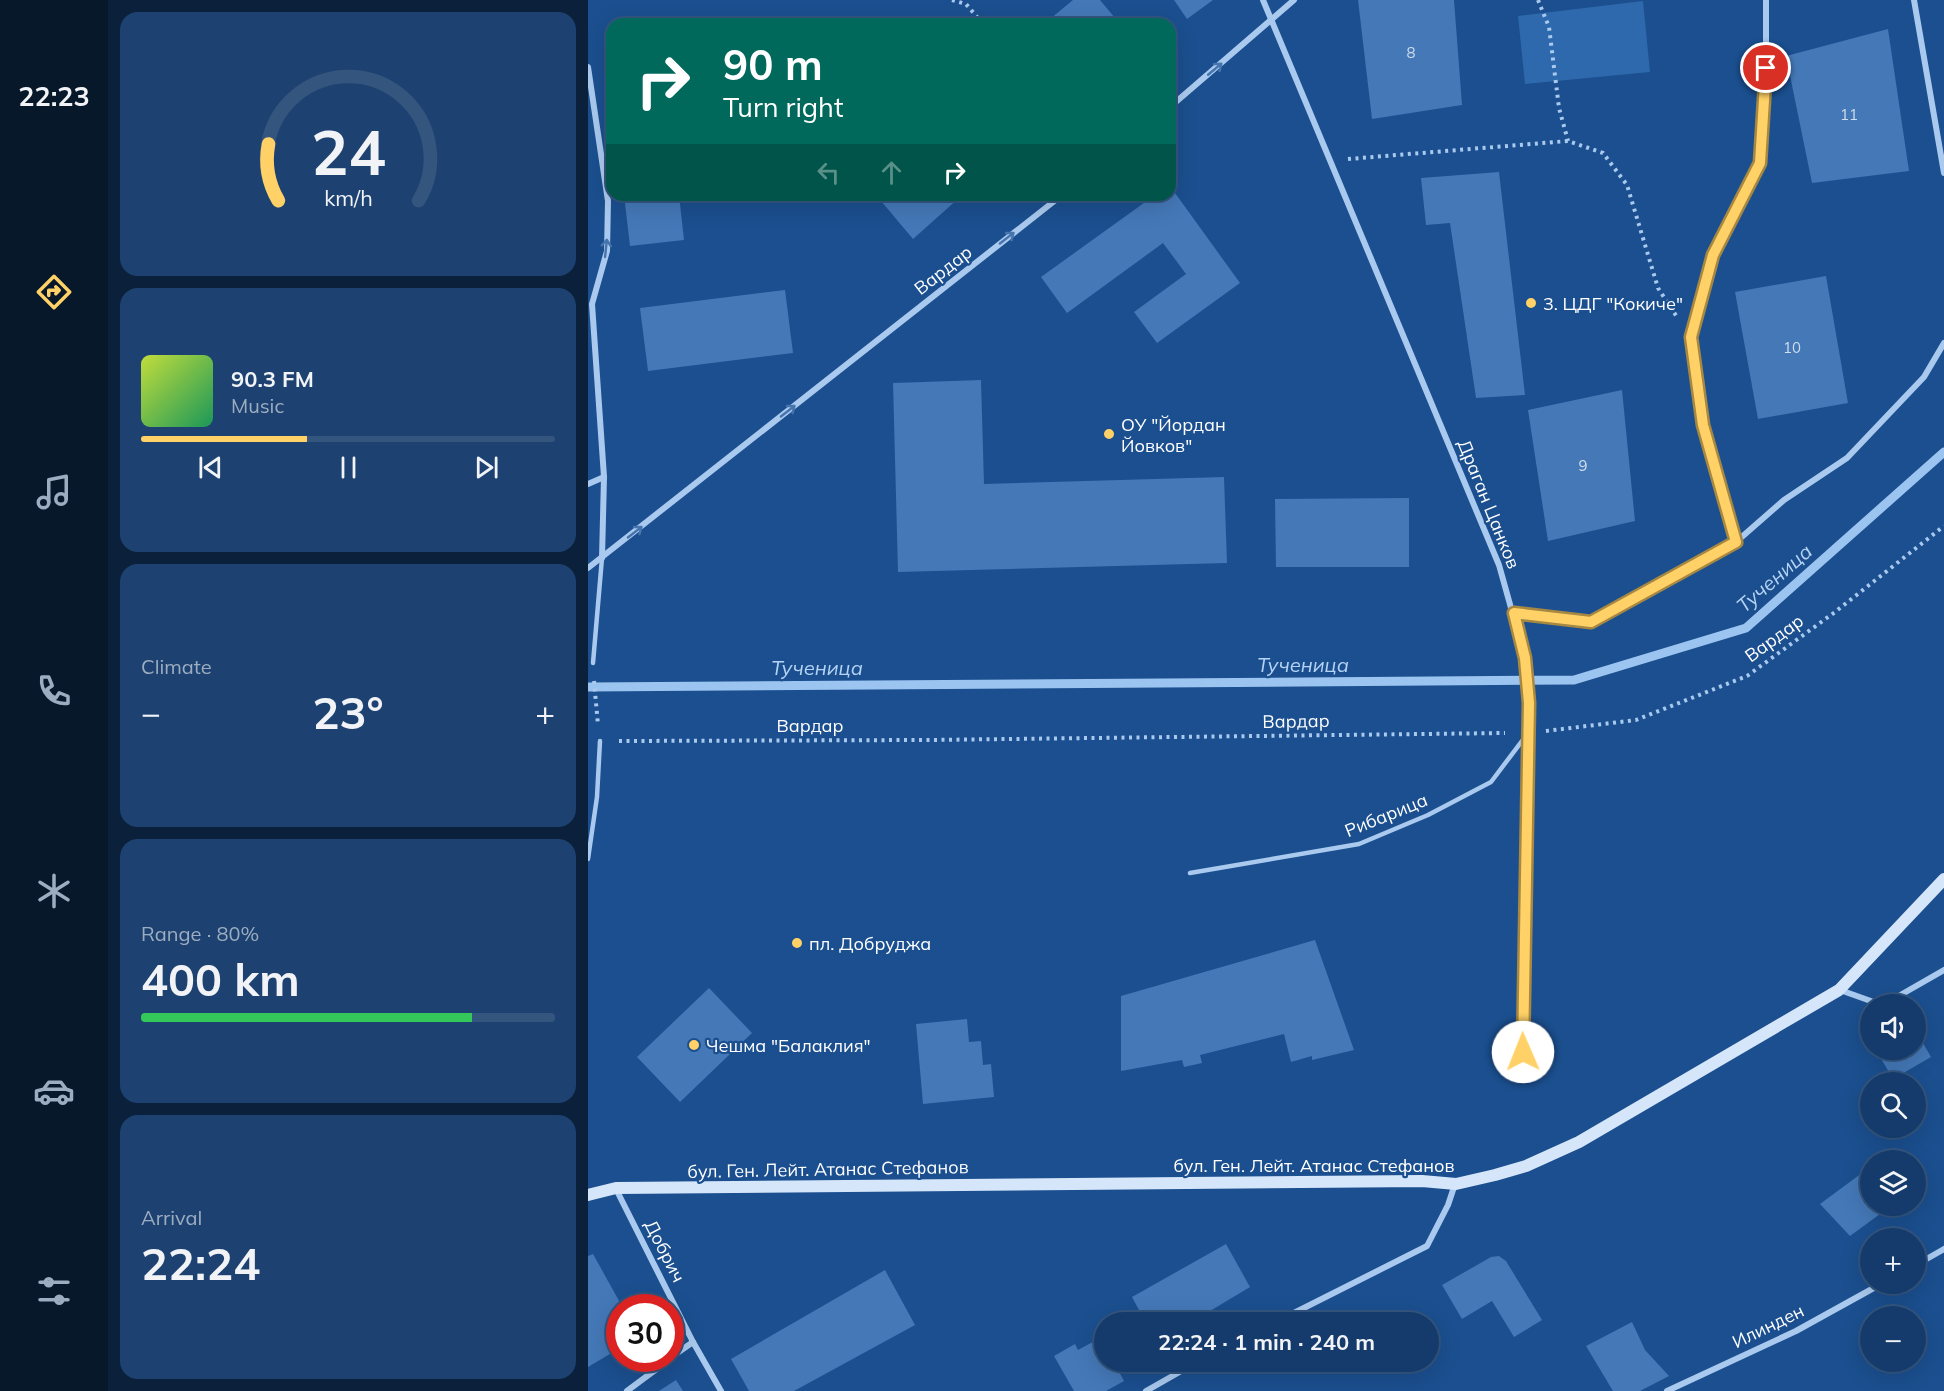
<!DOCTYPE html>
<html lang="en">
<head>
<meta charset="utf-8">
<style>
  body { margin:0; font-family:Mulish,sans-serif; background:#1d4271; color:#f1f3f6; height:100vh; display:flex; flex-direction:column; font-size:22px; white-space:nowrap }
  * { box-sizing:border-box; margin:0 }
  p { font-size:20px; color:#9dadc1 }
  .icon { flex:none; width:33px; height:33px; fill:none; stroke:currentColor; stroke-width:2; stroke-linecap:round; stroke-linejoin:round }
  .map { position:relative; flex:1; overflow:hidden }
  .panel { display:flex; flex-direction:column; gap:12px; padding:12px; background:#0b203b; width:480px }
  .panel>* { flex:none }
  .banner { position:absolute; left:18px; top:18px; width:570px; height:183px; border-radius:18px; box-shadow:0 6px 24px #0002,0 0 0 2px #33557e; background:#00695c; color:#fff; overflow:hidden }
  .tools { position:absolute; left:1272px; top:994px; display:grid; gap:12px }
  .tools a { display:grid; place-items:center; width:66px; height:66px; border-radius:50%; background:#143b6b; box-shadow:0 6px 24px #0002,0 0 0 2px #33557e; font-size:30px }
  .speed { position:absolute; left:18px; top:1294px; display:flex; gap:12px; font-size:30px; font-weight:700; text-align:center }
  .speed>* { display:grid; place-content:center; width:78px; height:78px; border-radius:50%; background:#143b6b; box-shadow:0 6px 24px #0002,0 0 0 2px #33557e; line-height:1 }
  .speed .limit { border:9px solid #d22; background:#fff; color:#111 }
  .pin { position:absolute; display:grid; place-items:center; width:51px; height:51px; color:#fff; margin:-26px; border:3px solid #fff; border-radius:50%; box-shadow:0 2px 6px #0007 }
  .me { position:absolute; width:66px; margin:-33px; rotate:359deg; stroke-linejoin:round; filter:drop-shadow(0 0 4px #0008) }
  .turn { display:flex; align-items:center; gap:21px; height:126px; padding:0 18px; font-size:27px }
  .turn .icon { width:78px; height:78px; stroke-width:2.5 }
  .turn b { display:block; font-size:42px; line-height:51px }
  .lanes { display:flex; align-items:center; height:57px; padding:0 18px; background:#0003; justify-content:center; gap:30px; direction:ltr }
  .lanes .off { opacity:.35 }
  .big { font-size:45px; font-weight:700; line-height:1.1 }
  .panel .widget { flex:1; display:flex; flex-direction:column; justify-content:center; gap:9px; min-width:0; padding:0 21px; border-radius:18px; background:#1d4271 }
  .panel .dial { align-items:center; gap:0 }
  .dial svg { height:156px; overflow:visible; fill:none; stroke:#33557e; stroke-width:7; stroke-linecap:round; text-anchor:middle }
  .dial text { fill:#f1f3f6; stroke:none }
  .song { display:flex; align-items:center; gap:18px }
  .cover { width:72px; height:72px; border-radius:9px; background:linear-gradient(135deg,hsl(70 70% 55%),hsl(150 70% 35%)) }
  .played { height:6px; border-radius:3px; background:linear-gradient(90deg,#ffd166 40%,#33557e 40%) }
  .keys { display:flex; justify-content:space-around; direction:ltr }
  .heat { display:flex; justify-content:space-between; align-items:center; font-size:33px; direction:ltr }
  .charge { height:9px; border-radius:4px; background:linear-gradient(90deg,#34c759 80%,#33557e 0) }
  .trip { position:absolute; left:506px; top:1312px; width:345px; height:60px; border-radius:30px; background:#143b6b; box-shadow:0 6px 24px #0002,0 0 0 2px #33557e; font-weight:700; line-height:60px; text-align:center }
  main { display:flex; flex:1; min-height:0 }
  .tabs { display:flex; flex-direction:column; width:108px; justify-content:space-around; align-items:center; background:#08182b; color:#9dadc1 }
  .tabs .icon { width:42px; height:42px }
  .tabs .selected { color:#ffd166 }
  .tabs b { font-size:27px; color:#f1f3f6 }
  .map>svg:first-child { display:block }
</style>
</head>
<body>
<main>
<nav class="tabs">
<b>22:23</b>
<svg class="icon selected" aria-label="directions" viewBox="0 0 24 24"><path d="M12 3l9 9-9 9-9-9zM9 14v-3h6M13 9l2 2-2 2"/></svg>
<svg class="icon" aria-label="music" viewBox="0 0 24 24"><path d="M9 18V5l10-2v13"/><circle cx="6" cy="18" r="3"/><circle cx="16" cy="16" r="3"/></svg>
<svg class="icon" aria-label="phone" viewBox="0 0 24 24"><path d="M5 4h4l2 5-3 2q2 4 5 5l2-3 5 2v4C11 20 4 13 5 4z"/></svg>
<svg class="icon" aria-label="climate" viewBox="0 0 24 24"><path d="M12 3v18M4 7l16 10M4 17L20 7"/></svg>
<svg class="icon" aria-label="car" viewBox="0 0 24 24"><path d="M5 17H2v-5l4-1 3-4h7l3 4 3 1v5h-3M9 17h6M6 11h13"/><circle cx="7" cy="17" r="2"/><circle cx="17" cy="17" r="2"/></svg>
<svg class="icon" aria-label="filters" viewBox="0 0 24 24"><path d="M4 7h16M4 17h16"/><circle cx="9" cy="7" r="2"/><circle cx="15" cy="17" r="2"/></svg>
</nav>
<section class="panel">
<div class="widget dial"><svg viewBox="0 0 100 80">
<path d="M14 69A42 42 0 1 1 86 69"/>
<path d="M14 69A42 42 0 0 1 9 40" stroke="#ffd166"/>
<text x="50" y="56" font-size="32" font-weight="700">24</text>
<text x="50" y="72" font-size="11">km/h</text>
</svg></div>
<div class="widget">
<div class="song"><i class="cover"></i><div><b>90.3 FM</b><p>Music</p></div></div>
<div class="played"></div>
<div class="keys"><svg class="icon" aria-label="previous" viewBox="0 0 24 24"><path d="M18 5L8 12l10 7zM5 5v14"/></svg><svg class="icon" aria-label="pause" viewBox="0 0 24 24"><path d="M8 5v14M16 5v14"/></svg><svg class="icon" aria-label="next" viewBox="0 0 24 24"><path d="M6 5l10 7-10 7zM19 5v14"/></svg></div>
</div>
<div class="widget"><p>Climate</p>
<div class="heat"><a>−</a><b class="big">23°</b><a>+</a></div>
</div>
<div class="widget"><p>Range · 80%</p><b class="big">400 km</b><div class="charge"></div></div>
<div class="widget"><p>Arrival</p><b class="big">22:24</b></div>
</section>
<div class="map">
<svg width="1356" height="1391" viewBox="0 0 1356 1391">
  <rect width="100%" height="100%" fill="#1b4f8f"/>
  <polygon fill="#2e69ad" points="1055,1 1062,72 937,84 930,16"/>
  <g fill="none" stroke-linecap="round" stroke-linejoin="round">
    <polyline stroke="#9cc4f0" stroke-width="9" points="0,687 986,680 1158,628 1356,452"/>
  </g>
  <g fill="#4478b7">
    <polygon points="485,0 512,0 532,24 456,24"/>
    <polygon points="586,0 625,0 599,19"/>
    <polygon points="770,0 866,0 874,105 784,119"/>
    <polygon points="1300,29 1321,171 1224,183 1198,56"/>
    <polygon points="911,172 937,395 888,398 862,223 838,225 833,178"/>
    <polygon points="582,186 652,283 569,343 546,312 598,274 575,243 479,313 453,277 567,195 582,195"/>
    <polygon points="36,195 91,195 96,240 42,246"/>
    <polygon points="288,195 368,195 371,198 325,239"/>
    <polygon points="1238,276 1260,403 1170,419 1147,292"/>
    <polygon points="197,290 205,353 60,371 52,308"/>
    <polygon points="393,380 396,484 636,477 639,563 310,572 305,383"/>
    <polygon points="1034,390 1047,521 960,541 940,410"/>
    <polygon points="821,498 821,567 688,567 687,499"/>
    <polygon points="727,940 766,1050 724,1060 724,1056 703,1062 696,1034 612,1055 614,1063 596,1067 594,1060 533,1071 533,996"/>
    <polygon points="121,988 164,1033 92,1102 49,1057"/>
    <polygon points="379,1019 381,1042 393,1041 395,1065 403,1064 406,1097 335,1104 328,1024"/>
    <polygon points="1328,1031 1343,1057 1305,1079 1288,1050 1328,1050"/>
    <polygon points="1278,1170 1282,1175 1282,1206 1303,1206 1262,1236 1232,1204"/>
    <polygon points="638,1244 662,1287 602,1323 558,1323 544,1297"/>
    <polygon points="5,1254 35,1308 32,1308 32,1348 0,1367 0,1256"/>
    <polygon points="911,1256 918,1261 954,1320 926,1337 904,1301 874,1319 854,1285 903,1257"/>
    <polygon points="297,1270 327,1325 206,1391 161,1391 143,1359"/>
    <polygon points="1044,1322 1057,1350 1081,1376 1052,1391 1025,1391 998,1346"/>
    <polygon points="512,1338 516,1345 516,1362 526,1362 536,1381 518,1391 486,1391 466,1356 487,1344 490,1350"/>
    <polygon points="88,1380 95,1391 71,1391"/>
  </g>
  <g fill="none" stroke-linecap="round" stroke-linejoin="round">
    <g stroke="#a9c9ee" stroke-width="4" stroke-dasharray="3 4.5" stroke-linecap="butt">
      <polyline points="364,0 378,4 395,24"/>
      <polyline points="950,0 961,27 971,108 980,141"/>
      <polyline points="760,159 980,141 1015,153 1039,185 1070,288 1089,317"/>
      <polyline points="6,681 10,725"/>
      <polyline points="958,731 1048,720 1159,676 1247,612 1356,526"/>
      <polyline points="31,741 339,740 917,733"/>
    </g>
    <g stroke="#a9c9ee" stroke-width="4.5">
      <polyline points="5,663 14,558"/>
      <polyline points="0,859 9,797 12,741"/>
      <polyline points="602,873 771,844 840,815 903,782 940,733"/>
    </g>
    <g stroke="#a9c9ee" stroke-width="6">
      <polyline points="675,0 911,565 937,658 941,703 935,1052"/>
      <polyline points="1326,0 1356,173"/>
      <polyline points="0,67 20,201 19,251 4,304 16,477 14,558"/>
      <polyline points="582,107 706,0"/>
      <polyline points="0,484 16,477"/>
      <polyline points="1148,542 1115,425 1103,337 1125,255 1172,163 1178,68 1178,0"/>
      <polyline points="0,568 474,195"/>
      <polyline points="925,613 1003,622 1148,542 1196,500 1259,458 1336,377 1356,343"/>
      <polyline points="1252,990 1294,1005"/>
      <polyline points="1295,1005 1356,970"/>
      <polyline points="28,1189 105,1342 133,1391"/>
      <polyline points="1328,1265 1356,1249"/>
      <polyline points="686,1323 839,1246 860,1205 867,1184"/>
      <polyline points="82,1358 105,1342"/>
      <polyline points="39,1391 82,1359"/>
      <polyline points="558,1391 609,1362"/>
      <polyline points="1079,1391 1208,1331 1293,1284"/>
    </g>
    <polyline stroke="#d6e6fa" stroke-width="12" points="0,1195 28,1188 834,1181 868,1184 907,1175 938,1166 991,1142 1251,990 1356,879"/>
  </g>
  <defs><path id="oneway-shaft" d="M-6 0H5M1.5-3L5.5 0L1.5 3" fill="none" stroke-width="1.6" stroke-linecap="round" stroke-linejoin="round" transform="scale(1.5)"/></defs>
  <g stroke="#4674ac">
    <use href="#oneway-shaft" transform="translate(627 69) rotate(-40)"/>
    <use href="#oneway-shaft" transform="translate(419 238) rotate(-38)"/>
    <use href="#oneway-shaft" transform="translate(18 248) rotate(-84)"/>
    <use href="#oneway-shaft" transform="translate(200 411) rotate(-38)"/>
    <use href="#oneway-shaft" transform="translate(47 532) rotate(-38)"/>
  </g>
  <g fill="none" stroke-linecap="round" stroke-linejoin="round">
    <defs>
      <polyline id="route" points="935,1052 941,703 937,658 926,613 1003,622 1148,542 1115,425 1103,337 1125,255 1172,163 1178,68"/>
    </defs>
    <use href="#route" stroke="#a68842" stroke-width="15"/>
    <use href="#route" stroke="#ffd166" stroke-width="10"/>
  </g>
  <g fill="#ffd166" stroke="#1b4f8f" stroke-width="2">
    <circle cx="943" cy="303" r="6"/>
    <circle cx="521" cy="434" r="6"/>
    <circle cx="209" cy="943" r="6"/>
    <circle cx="106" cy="1045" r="6"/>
  </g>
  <g text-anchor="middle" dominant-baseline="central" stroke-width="4.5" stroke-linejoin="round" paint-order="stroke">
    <g font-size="15" fill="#d0dded">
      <text x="823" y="52">8</text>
      <text x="1261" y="114">11</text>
      <text x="1204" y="347">10</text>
      <text x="995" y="465">9</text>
    </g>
    <g font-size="18" fill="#fff" stroke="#1b4f8f">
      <text transform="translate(355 270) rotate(-38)">Вардар</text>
      <text transform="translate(901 504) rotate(68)">Драган Цанков</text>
      <text transform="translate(1186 638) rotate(-36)">Вардар</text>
      <text transform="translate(708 721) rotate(-1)">Вардар</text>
      <text x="222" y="725">Вардар</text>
      <text transform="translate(798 815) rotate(-22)">Рибарица</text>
      <text x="726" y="1165">бул. Ген. Лейт. Атанас Стефанов</text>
      <text transform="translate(240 1169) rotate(-1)">бул. Ген. Лейт. Атанас Стефанов</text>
      <text transform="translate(77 1251) rotate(63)">Добрич</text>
      <text transform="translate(1180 1326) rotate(-26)">Илинден</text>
    </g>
    <g font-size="18" fill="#fff" stroke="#1b4f8f" text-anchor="start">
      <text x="955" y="303">3. ЦДГ "Кокиче"</text>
      <text x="533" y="424">ОУ "Йордан<tspan x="533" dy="21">Йовков"</tspan></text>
      <text x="221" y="943">пл. Добруджа</text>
      <text x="118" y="1045">Чешма "Балаклия"</text>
    </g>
    <g font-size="20" font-style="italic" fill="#b5d3f5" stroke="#1b4f8f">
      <text transform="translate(1186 578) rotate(-41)">Тученица</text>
      <text x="715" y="664">Тученица</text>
      <text x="229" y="667">Тученица</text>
    </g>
  </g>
</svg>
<div class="tools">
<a><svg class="icon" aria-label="sound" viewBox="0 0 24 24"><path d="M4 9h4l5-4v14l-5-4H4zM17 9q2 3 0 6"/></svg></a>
<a><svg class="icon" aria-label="search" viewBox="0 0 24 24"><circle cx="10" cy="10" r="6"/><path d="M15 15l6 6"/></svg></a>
<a><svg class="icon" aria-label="layers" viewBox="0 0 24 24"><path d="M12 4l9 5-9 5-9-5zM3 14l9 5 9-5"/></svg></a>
<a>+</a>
<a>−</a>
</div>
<div class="speed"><div class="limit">30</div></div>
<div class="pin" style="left:1178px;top:68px;background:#d93025"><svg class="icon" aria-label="arrive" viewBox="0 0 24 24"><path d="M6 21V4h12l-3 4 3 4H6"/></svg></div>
<svg class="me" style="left:935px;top:1052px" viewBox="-20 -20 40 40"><circle r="19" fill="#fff"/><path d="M0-13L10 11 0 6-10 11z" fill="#ffd166"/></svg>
<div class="trip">22:24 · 1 min · 240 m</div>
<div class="banner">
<div class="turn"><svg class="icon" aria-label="right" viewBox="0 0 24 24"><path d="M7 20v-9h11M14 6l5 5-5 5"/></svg><div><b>90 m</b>Turn right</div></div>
<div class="lanes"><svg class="icon off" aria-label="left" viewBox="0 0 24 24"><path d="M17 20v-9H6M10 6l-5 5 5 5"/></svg><svg class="icon off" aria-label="ahead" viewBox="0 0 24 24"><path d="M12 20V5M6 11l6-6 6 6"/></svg><svg class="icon" aria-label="right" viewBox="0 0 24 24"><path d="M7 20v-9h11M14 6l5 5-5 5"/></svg></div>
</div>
</div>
</main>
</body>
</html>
